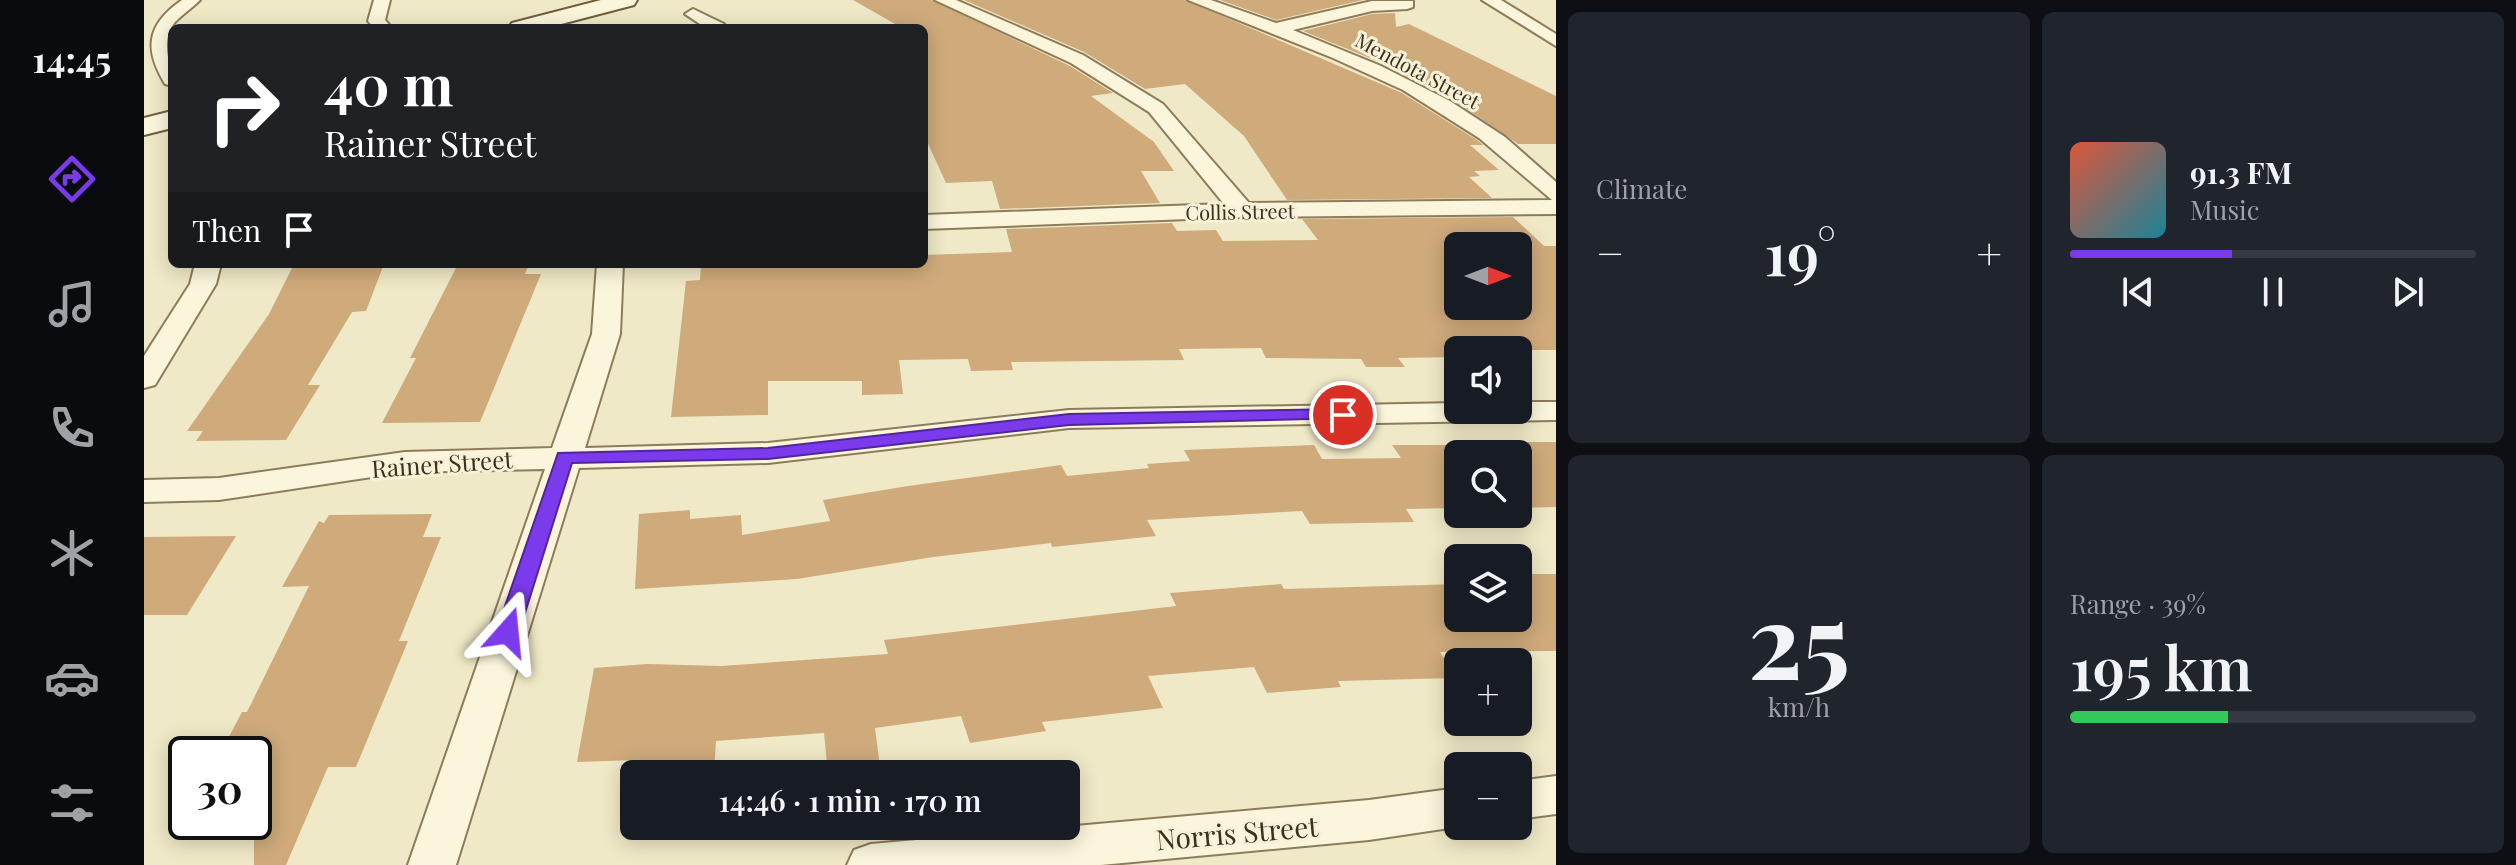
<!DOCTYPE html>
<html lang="en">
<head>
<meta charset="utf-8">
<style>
  body { margin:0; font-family:"Playfair Display",serif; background:#20242c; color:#f1f3f6; height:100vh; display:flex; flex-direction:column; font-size:30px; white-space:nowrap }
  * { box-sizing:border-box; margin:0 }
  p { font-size:26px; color:#9ea1a6 }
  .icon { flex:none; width:44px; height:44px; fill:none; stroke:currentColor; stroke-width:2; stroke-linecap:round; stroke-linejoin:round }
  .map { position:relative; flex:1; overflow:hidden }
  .sheet { display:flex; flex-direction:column; gap:12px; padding:12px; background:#0d0f14; width:960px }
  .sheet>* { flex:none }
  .top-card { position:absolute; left:24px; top:24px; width:760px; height:244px; border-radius:12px; box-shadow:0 4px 20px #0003; background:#202124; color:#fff; overflow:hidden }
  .needle { width:52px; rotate:90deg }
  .buttons { position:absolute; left:1300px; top:232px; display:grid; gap:16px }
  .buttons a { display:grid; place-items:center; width:88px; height:88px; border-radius:12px; background:#171b24; box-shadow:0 4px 20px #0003; font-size:40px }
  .speed { position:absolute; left:24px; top:736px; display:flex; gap:16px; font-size:40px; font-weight:700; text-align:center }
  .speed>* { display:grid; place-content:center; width:104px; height:104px; border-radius:50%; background:#171b24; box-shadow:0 4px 20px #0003; line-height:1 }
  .speed .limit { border:4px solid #111; border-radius:12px; background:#fff; color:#111 }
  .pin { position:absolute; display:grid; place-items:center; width:68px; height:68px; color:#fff; margin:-34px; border:4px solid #fff; border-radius:50%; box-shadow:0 2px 8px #0007 }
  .me { position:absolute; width:88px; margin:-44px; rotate:18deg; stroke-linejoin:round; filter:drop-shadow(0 0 6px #0008) }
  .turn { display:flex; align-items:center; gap:28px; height:168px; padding:0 24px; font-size:36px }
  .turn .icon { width:104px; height:104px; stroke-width:2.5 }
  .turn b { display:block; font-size:56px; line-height:68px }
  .then { display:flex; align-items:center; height:76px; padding:0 24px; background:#0003; gap:16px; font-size:30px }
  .big { font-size:60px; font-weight:600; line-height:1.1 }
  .sheet .widget { flex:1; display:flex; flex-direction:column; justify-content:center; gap:12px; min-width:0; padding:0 28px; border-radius:12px; background:#20242c }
  .sheet .dial { align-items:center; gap:0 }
  .dial b { font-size:104px; line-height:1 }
  .song { display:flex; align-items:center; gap:24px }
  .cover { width:96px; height:96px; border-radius:12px; background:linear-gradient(135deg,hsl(10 70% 55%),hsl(190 70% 35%)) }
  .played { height:8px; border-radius:4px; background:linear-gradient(90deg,#7c3aed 40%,#363941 40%) }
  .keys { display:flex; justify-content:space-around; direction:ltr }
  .heat { display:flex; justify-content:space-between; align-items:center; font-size:44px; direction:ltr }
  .charge { height:12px; border-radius:6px; background:linear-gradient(90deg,#34c759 39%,#363941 0) }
  .sheet .tiles { flex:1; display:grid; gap:12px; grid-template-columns:repeat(2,1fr) }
  .trip { position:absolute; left:476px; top:760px; width:460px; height:80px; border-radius:12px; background:#171b24; box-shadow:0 4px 20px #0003; font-weight:600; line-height:80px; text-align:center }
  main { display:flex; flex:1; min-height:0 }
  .dock { display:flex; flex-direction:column; width:144px; justify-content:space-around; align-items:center; background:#090b0e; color:#9ea1a6 }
  .dock .icon { width:56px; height:56px }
  .dock .selected { color:#7c3aed }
  .dock b { font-size:36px; color:#f1f3f6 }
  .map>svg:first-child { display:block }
</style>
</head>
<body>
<main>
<nav class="dock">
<b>14:45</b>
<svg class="icon selected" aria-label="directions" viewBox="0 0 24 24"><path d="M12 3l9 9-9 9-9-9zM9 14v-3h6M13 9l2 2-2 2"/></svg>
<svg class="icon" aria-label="music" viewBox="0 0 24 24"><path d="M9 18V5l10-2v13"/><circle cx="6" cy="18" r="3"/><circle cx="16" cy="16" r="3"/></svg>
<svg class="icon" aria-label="phone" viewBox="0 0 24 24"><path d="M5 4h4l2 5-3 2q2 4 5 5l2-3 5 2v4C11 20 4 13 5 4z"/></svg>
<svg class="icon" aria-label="climate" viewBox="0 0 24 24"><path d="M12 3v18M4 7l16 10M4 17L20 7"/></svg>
<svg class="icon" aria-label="car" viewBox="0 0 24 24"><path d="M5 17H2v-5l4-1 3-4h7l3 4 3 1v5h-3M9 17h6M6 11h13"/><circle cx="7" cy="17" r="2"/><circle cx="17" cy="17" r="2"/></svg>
<svg class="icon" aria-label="filters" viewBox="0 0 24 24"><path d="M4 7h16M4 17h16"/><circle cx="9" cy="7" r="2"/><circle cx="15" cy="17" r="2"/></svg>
</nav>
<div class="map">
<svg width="1412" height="865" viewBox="0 0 1412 865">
  <rect width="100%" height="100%" fill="#f0e9c7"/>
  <g fill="#cfaa7b" fill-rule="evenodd">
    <polygon points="709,0 788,0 926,66 969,93 947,96 1010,142 1030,171 997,171 1016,203 856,209 848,181 802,183 780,135 780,28 758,28"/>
    <polygon points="820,0 1041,0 1258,93 1333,140 1339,145 1326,145 1355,170 1330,171 1336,176 1325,177 1348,198 1143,200 1100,136 1041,84 1001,89 940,52"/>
    <polygon points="1076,0 1219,0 1132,20"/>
    <polygon points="1251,13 1252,27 1265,24 1412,96 1412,144 1374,144 1307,98 1238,63 1159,31 1228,14"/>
    <path d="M1369,217L1400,246H1412V350H1314V357L1254,358L1261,367H1222L1217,359L1122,358L1117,348L1035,349L1040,360L867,362L869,370L827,371L824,359L755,360L759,394L718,395V381H624V415L527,417L542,281L556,280L557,264H780V255L868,252L862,229L1028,223L1033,231L1072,230L1079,241L1174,240L1158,219ZM1314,246H1374V306H1314Z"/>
    <polygon points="150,264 240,264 222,311 208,312 164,385 176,385 142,440 52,441 59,431 43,431 125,314"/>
    <polygon points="314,264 385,264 381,274 397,274 336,422 238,423 272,358 266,358"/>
    <polygon points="1366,442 1412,442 1412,507 1374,508 1374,452"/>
    <polygon points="1170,445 1178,459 1257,458 1248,445 1314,445 1314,508 1262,509 1270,522 1166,524 1158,511 1003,520 1012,536 908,547 907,543 789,557 653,579 491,589 495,514 546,510 546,519 597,515 598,535 686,521 679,500 764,486 917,465 923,476 1005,468 1003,464 1046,461 1040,450"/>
    <polygon points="288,514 279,537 297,537 255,641 264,641 212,767 184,767 142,865 110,865 110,754 76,754 98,712 103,712 165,586 138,587 175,521 180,523 185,515"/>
    <polygon points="92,536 43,615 0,615 0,537"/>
    <polygon points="1374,574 1412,574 1412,651 1296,652 1312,678 1194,681 1197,687 1123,693 1110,667 1004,676 1019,708 898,722 902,731 826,743 817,716 731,728 737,774 684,774 680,733 572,741 570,774 491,774 493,760 433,762 450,668 503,664 577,666 744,654 740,640 1032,606 1026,593 1137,584 1140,589 1314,584 1314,618 1374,618"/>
  </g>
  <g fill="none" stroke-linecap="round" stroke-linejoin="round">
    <defs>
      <g id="street">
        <path d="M38,0H56C48,8 39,14 31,22C15,42 28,63 28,86L21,84C0,49 2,25 38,0Z"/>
        <polygon points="230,0 246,0 241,20 248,28 230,28 224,21"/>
        <polygon points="791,0 812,0 939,55 1019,104 1105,203 1408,200 1335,138 1259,90 1189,58 1044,0 1067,0 1132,23 1228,1 1269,1 1269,7 1263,9 1228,11 1149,30 1237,66 1306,101 1361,137 1412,182 1412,214 1098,217 780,229 780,215 1080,204 1005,112 927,63"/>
        <polygon points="1338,0 1357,0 1412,34 1412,46"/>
        <polygon points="549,9 580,24 582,28 562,28 541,14"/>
        <polygon points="51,264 77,264 72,284 11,385 0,388 0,356 46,284"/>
        <polygon points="453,264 479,264 476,334 441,448 624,443 925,410 1314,403 1314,410 1374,410 1374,402 1412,402 1412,420 925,428 624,463 435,468 312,865 264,865 401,469 261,472 75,500 0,502 0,480 75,478 261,452 408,448 448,334"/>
        <polygon points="1412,776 1412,814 1374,819 1374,781"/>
        <polygon points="1314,788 1314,826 1319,826 1225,840 957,865 703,865 710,850 727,844 1225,800"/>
      </g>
      <g id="secondary">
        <polygon points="457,0 493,0 490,5 402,28 364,28 368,23"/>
        <polygon points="28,111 28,128 0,135 0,118"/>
      </g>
    </defs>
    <use href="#street" stroke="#8d7c5b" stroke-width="4"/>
    <use href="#secondary" stroke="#6f5d3e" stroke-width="4"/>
    <use href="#street" fill="#faf5db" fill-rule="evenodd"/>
    <use href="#secondary" fill="#faf5db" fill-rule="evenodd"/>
  </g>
  <polygon fill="#7c3aed" stroke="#51269a" stroke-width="2" points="1199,409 1208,415 1205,418 925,425 624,459 428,463 375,632 372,638 356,638 352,632 414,453 624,448 925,414"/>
  <g text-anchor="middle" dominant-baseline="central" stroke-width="6" stroke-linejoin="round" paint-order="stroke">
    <g font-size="20" fill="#3c311f" stroke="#f7f2d7">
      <text transform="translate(1274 70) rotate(28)">Mendota Street</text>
      <text transform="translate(1096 211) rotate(-1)">Collis Street</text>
    </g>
    <g font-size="24" fill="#3c311f" stroke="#f7f2d7">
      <text transform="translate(298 463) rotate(-4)">Rainer Street</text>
    </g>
    <g font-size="28" fill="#3c311f" stroke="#f7f2d7">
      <text transform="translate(1093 832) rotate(-5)">Norris Street</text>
    </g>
  </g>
</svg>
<div class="buttons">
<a><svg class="needle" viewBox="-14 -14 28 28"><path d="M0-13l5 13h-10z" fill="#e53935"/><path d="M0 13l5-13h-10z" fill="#9ea1a6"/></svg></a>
<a><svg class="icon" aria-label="sound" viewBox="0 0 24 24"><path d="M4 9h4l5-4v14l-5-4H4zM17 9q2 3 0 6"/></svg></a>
<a><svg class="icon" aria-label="search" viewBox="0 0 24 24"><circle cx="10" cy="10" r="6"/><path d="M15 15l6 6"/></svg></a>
<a><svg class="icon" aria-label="layers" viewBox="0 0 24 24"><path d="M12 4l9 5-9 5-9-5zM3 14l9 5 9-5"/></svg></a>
<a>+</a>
<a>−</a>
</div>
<div class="speed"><div class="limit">30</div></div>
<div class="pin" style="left:1199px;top:415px;background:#d93025"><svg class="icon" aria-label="arrive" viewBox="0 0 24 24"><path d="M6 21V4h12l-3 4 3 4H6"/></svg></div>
<svg class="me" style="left:364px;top:632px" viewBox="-20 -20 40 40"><path d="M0-17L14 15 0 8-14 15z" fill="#7c3aed" stroke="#fff" stroke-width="4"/></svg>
<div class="trip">14:46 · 1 min · 170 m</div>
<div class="top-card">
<div class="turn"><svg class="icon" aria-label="right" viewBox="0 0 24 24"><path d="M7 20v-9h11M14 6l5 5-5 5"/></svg><div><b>40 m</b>Rainer Street</div></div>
<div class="then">Then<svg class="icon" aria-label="arrive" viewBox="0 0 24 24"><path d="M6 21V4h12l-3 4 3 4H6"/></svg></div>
</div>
</div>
<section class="sheet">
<div class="tiles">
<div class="widget"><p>Climate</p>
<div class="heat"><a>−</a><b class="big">19°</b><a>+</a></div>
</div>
<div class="widget">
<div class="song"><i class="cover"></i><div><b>91.3 FM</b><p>Music</p></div></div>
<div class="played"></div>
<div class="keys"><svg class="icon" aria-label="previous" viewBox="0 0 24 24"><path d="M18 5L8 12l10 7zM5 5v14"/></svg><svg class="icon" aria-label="pause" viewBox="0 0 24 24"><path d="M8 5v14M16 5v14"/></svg><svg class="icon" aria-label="next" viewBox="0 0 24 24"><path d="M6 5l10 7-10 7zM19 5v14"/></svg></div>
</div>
<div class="widget dial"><b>25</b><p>km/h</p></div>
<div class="widget"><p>Range · 39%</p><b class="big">195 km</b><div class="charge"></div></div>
</div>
</section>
</main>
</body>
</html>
